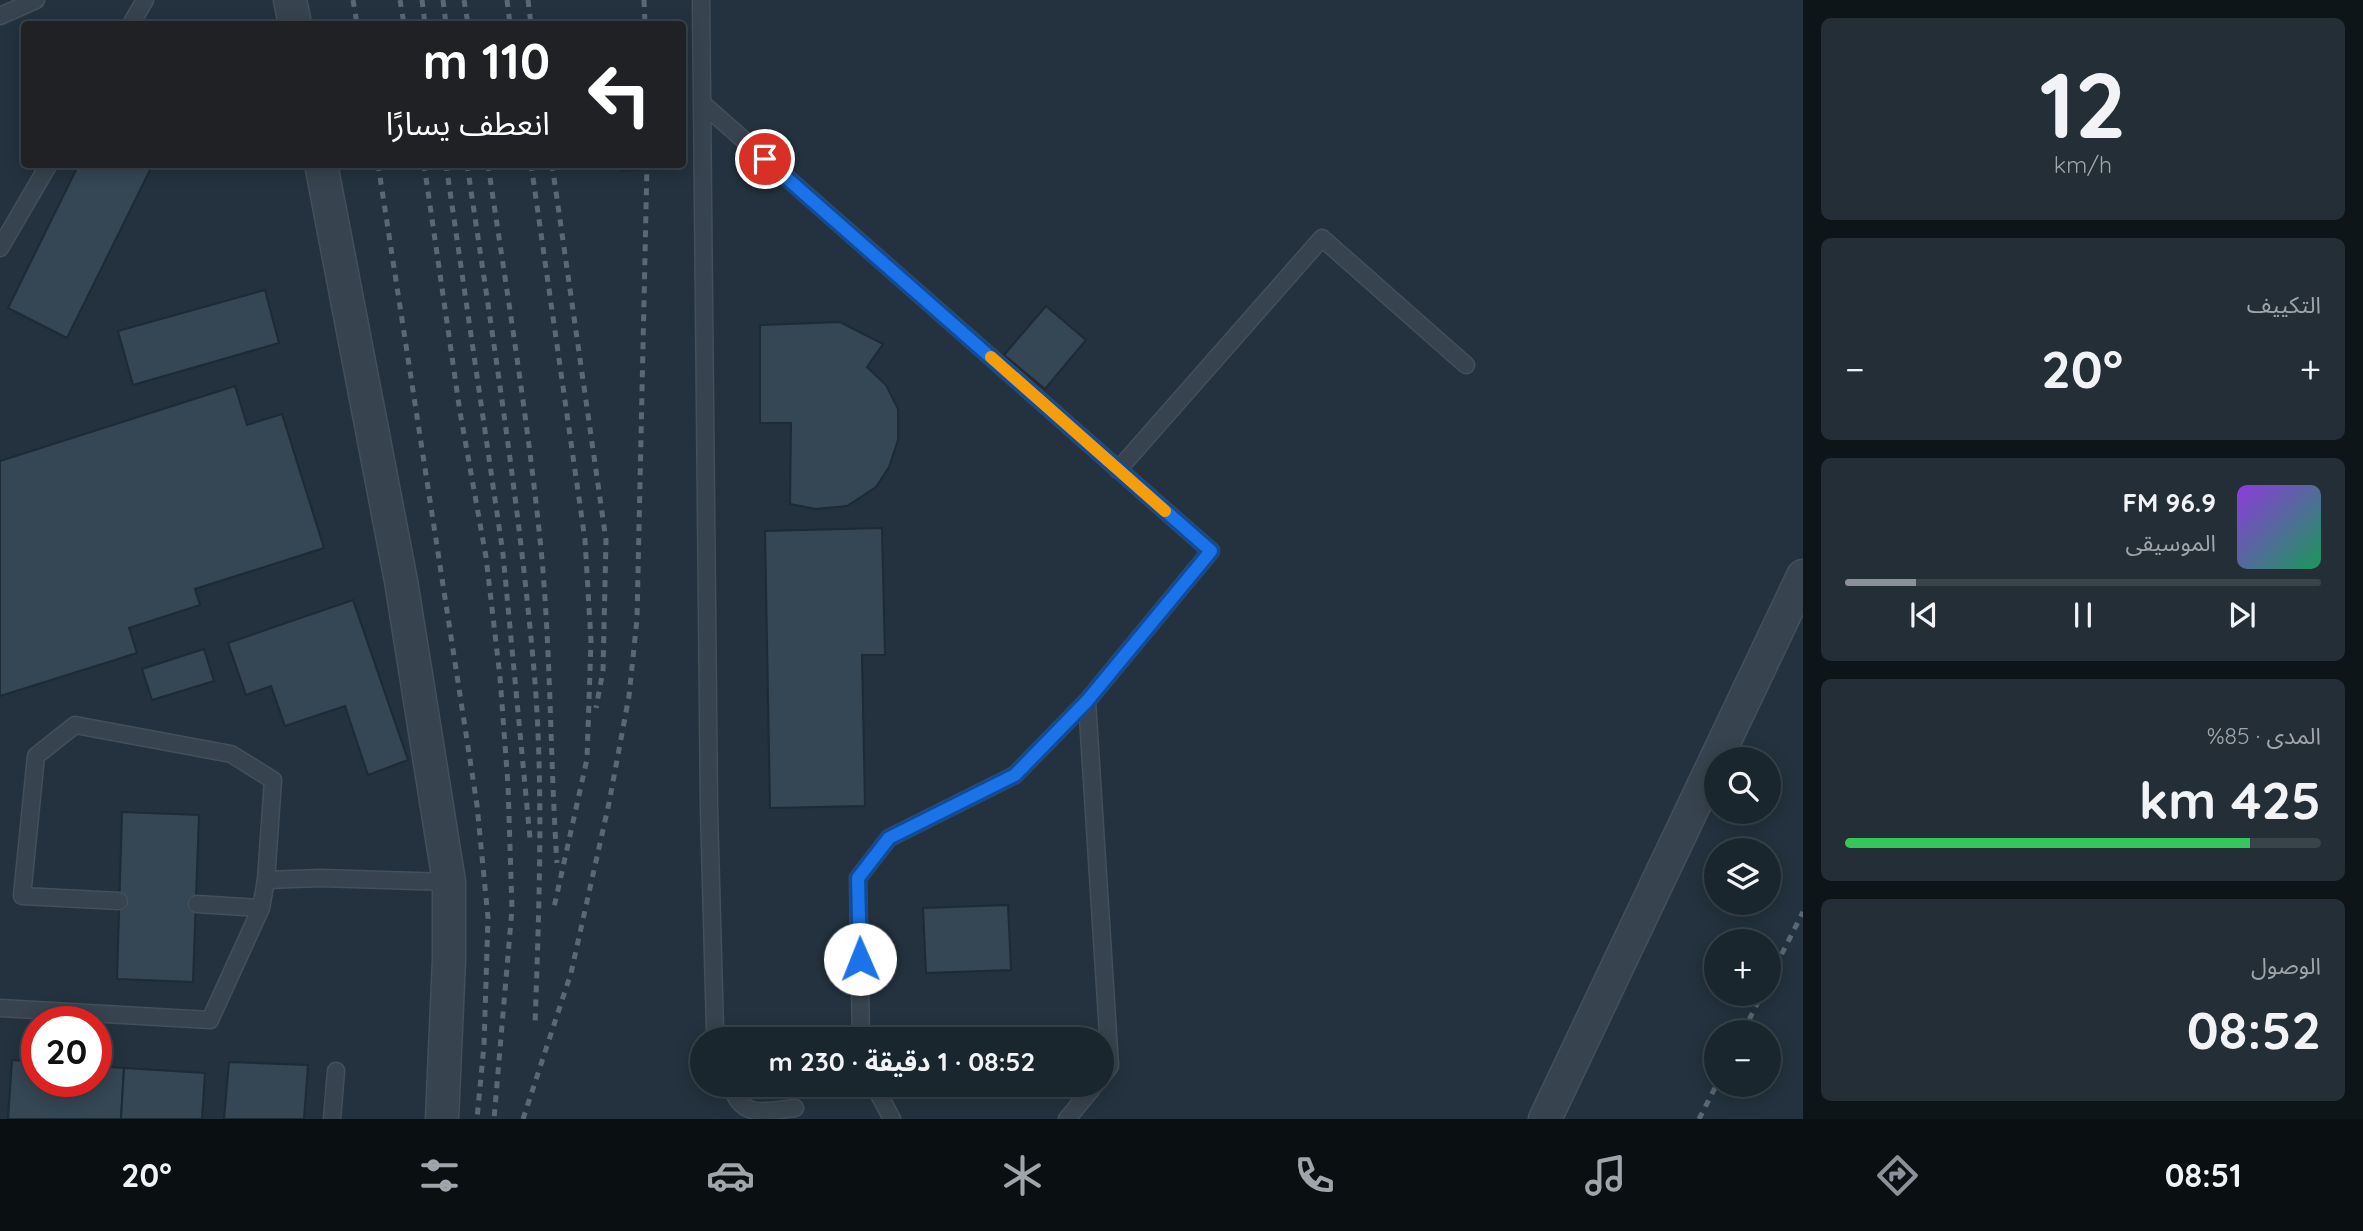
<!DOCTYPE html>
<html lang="ar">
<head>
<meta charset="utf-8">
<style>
  body { margin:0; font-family:Quicksand,"Noto Sans Arabic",sans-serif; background:#232e36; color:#f1f3f6; direction:rtl; height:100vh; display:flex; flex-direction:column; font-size:26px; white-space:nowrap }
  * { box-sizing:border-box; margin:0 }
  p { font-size:23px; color:#9fa5aa }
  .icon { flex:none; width:38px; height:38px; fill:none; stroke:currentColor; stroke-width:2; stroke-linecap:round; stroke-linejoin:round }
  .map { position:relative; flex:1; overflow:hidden; direction:ltr }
  .sheet { display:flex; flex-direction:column; gap:18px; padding:18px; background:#0e1519; width:560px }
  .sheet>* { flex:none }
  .guide { position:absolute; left:21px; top:21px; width:665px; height:147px; border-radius:7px; box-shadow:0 4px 18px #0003,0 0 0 2px #38434a; direction:rtl; background:#202124; color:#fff; overflow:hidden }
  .fabs { position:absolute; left:1704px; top:747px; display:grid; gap:14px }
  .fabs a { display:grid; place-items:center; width:77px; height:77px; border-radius:50%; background:#1a262e; box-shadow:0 4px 18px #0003,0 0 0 2px #38434a; font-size:35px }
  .speed { position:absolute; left:21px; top:1006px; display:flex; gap:14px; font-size:35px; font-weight:700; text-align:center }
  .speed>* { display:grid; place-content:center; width:91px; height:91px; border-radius:50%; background:#1a262e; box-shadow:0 4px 18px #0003,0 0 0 2px #38434a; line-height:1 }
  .speed .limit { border:10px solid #d22; background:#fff; color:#111 }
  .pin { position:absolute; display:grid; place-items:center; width:60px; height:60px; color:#fff; margin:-30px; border:4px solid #fff; border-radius:50%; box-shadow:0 2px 7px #0007 }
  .me { position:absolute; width:77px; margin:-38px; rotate:359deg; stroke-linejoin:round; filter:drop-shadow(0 0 5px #0008) }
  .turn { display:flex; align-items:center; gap:24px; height:147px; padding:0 21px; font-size:32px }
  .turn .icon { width:91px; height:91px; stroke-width:2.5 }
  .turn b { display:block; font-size:49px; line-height:60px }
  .big { font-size:52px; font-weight:700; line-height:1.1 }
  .sheet .widget { flex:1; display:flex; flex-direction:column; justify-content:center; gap:10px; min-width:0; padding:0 24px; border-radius:10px; background:#232e36 }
  .sheet .dial { align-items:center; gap:0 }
  .dial b { font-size:91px; line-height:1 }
  .song { display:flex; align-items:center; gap:21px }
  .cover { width:84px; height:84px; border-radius:10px; background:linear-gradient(135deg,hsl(270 70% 55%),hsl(150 70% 35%)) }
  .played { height:7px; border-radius:4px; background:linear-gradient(90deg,#8c9099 15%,#38434a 15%) }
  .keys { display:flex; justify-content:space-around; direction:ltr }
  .heat { display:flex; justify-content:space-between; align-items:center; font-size:38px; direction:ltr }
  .charge { height:10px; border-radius:5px; background:linear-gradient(90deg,#34c759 85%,#38434a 0) }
  .trip { position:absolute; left:690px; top:1027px; width:424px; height:70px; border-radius:35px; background:#1a262e; box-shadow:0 4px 18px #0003,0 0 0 2px #38434a; font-weight:700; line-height:70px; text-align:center; direction:rtl }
  .menu { display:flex; height:112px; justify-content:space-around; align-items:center; background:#0a0f12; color:#9fa5aa }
  .menu .icon { width:49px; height:49px }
  .menu .on { color:#8c9099 }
  .menu b { font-size:32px; color:#f1f3f6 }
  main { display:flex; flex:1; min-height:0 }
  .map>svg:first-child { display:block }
</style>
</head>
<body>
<main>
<section class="sheet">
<div class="widget dial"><b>12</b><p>km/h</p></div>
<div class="widget"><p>التكييف</p>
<div class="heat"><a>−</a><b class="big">20°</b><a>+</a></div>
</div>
<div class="widget">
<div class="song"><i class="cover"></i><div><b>96.9 FM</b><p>الموسيقى</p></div></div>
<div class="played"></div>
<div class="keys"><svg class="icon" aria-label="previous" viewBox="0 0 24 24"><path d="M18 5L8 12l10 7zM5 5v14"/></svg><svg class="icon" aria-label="pause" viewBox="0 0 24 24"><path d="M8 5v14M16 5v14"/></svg><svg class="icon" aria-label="next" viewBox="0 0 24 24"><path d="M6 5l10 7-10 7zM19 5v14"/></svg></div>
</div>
<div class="widget"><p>المدى · 85%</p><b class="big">425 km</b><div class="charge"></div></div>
<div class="widget"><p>الوصول</p><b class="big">08:52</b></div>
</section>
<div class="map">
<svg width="1803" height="1119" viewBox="0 0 1803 1119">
  <rect width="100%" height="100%" fill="#23323e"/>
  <g fill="#354654" stroke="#1e2a34" stroke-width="2">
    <polygon points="79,164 153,164 67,338 8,308"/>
    <polygon points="621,164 643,164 644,169 621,171"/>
    <polygon points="265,290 279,343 133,385 118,331"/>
    <polygon points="1046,306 1086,340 1045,389 1004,355"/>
    <polygon points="840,322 883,344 867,367 886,385 898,409 898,440 889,467 876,487 847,506 816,509 790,504 791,423 760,423 760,325"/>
    <polygon points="235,386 247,425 282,414 324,548 195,589 200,605 129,628 137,653 0,696 0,461"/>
    <polygon points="882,528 885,655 862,655 865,806 770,808 765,531"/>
    <polygon points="353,600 408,760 368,775 345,706 285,726 271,686 246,695 228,643"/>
    <polygon points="204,649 214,681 152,700 142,669"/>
    <polygon points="122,812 199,815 193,982 117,979"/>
    <polygon points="1008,905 1011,970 926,973 923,908"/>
    <polygon points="12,1060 37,1062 37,1082 96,1082 96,1066 124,1068 121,1119 8,1119"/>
    <polygon points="229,1062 308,1065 304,1119 224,1119"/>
    <polygon points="124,1068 205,1073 202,1119 121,1119"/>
  </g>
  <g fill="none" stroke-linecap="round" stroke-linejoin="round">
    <defs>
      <g id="service">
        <polyline points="701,0 709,809 715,1030 718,1040"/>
        <polyline points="0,16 36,0"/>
        <polyline points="131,24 145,0"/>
        <polyline points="703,104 1211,551 1087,701 1015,775 889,838 858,878 861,1040"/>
        <polyline points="0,248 49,164"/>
        <polyline points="1118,470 1322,238 1466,365"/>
        <polyline points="1087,701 1110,1066 1101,1078"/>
        <polyline points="119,901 22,896 36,756 75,725 231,754 273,780 266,880 320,878 449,882"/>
        <polyline points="197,904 261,908"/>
        <polyline points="0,1008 210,1020 261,908 266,880"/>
        <path d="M731,1085C741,1119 764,1112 795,1108"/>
        <polyline points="874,1085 892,1119"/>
        <polyline points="332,1119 336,1071"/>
        <polyline points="1067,1119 1095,1085"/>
      </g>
      <g id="minor">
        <polyline points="290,0 295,24"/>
        <polyline points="321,164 401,581 449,882 449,960 442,1119"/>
        <polyline points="1545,1119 1803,576"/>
      </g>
    </defs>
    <use href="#service" stroke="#434f5a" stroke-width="19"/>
    <use href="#minor" stroke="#434f5a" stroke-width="35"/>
    <use href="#service" stroke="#37434e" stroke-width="16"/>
    <use href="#minor" stroke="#37434e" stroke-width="32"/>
    <g stroke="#596875" stroke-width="5" stroke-dasharray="7 7" stroke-linecap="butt">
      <polyline points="353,0 357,24"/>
      <polyline points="400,0 404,24"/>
      <polyline points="422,0 425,24"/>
      <polyline points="443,0 446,24"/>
      <polyline points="464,0 468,24"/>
      <polyline points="507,0 510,24"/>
      <polyline points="528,0 531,24"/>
      <polyline points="644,0 645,24"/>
      <polyline points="378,164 477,805 488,918 484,1045 477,1119"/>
      <polyline points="424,164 460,412 486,557 500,677 508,785 512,909 494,1119"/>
      <polyline points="446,164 503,554 530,838"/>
      <path d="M467,164C492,332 519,501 534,670C544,787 539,908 535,1026"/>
      <path d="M488,164C507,293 528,420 541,549C551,653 550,758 557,863"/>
      <polyline points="531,164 585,540 591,641 587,759 553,912"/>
      <polyline points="552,164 606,540 603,671 596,708"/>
      <polyline points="1769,979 1803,912"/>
      <polyline points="1743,1032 1762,994"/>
      <polyline points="523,1119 571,973 609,803 629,696 637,619 647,164"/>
      <polyline points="1699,1119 1717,1084"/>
    </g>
  </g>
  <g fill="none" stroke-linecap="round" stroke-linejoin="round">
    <defs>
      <polyline id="route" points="765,159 1211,551 1087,701 1015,775 889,838 858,878 860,959"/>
    </defs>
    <use href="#route" stroke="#114b97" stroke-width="18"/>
    <use href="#route" stroke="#1a73e8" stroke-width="12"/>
    <polyline stroke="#f59e0b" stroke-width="12" points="991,357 1165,511"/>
  </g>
</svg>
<div class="fabs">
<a><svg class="icon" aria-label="search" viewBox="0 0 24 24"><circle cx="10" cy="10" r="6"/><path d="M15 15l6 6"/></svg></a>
<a><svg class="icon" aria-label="layers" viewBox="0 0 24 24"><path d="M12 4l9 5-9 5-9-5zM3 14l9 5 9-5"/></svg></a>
<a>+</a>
<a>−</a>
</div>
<div class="speed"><div class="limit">20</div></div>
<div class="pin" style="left:765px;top:159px;background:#d93025"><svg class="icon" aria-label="arrive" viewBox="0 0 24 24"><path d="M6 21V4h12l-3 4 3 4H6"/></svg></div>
<svg class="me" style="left:860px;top:959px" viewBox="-20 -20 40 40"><circle r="19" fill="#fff"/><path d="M0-13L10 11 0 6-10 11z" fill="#1a73e8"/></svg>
<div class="trip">08:52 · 1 دقيقة · 230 m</div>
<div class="guide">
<div class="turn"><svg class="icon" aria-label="left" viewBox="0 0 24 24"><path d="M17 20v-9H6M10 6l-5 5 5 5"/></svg><div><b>110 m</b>انعطف يسارًا</div></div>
</div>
</div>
</main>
<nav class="menu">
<b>08:51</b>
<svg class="icon on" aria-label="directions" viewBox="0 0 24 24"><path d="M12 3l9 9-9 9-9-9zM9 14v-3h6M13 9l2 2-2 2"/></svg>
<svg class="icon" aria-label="music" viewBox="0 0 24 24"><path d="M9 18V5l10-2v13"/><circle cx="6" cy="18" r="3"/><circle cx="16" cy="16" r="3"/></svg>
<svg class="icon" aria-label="phone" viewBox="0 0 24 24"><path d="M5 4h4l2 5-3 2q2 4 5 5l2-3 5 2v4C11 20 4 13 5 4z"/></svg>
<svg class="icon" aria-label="climate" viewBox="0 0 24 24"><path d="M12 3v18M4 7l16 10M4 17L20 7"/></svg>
<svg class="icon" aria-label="car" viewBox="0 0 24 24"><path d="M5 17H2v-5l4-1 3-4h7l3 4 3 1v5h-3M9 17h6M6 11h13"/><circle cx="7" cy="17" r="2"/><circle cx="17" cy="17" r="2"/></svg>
<svg class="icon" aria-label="filters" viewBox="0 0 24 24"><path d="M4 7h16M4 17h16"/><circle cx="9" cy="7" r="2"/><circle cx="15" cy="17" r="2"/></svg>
<b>20°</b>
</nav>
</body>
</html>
